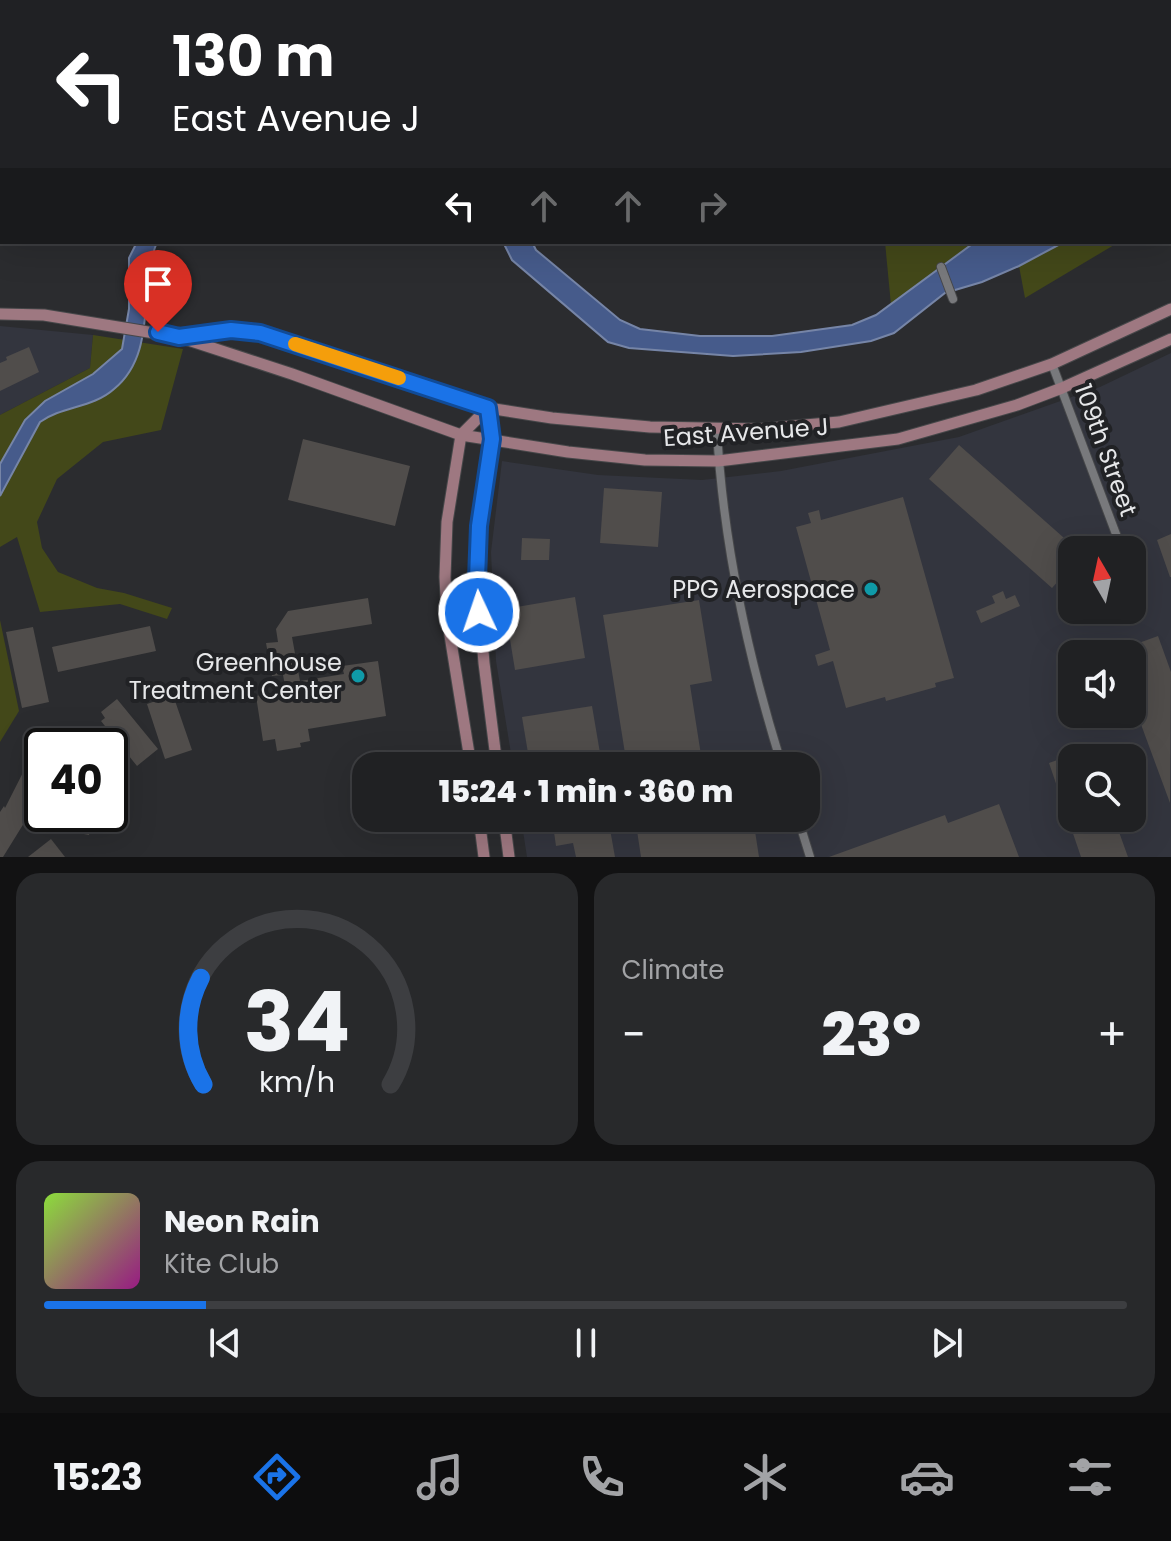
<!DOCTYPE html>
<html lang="en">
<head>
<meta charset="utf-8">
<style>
  body { margin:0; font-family:Poppins,sans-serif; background:#28292b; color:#f1f3f6; height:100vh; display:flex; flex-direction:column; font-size:30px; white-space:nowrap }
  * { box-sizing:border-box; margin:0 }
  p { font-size:26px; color:#a2a3a6 }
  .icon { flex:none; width:44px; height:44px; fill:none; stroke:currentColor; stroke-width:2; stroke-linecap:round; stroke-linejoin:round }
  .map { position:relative; height:857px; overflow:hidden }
  .details { display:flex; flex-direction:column; gap:16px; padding:16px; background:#121213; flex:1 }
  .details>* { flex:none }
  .top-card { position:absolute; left:0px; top:0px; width:1172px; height:244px; box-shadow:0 8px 32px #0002,0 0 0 2px #3d3e41; background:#202124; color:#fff; overflow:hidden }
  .needle { width:52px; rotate:351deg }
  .fabs { position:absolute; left:1058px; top:536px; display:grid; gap:16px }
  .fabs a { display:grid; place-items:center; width:88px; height:88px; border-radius:16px; background:#202123; box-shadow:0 8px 32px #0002,0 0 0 2px #3d3e41; font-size:40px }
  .speed { position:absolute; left:24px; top:728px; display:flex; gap:16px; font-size:40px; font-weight:700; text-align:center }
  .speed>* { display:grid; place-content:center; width:104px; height:104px; border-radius:50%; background:#202123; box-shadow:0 8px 32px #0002,0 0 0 2px #3d3e41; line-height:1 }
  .speed .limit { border:4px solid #111; border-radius:12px; background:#fff; color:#111 }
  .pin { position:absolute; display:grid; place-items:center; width:68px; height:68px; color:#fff; margin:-82px -34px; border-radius:50% 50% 50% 0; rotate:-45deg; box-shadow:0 0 8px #0007 }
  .pin .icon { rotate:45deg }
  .me { position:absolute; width:88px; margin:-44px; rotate:357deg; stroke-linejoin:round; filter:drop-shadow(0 0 6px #0008) }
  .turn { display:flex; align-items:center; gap:28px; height:168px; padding:0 40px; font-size:36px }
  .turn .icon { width:104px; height:104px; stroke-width:2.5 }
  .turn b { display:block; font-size:56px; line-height:68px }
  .lanes { display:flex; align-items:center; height:76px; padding:0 40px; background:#0003; justify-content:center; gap:40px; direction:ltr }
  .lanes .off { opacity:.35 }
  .big { font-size:60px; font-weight:800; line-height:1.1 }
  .details .widget { flex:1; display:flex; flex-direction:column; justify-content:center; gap:12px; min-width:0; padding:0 28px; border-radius:24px; background:#28292b }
  .details .dial { align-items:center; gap:0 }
  .dial svg { height:208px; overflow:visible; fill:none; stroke:#3d3e41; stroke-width:7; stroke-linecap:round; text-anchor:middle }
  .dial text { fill:#f1f3f6; stroke:none }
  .song { display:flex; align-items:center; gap:24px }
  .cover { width:96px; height:96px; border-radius:12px; background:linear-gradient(135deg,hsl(90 70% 55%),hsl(310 70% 35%)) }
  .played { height:8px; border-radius:4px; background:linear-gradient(90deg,#1a73e8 15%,#3d3e41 15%) }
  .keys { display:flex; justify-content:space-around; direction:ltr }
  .heat { display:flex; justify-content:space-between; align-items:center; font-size:44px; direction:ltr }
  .details .tiles { flex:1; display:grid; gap:16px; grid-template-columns:1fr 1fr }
  .widget:last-child { grid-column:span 2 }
  .trip { position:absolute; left:352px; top:752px; width:468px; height:80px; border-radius:24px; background:#202123; box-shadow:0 8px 32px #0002,0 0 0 2px #3d3e41; font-weight:800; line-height:80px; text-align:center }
  .dock { display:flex; height:128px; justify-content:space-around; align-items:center; background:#0d0d0e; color:#a2a3a6 }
  .dock .icon { width:56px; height:56px }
  .dock .current { color:#1a73e8 }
  .dock b { font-size:36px; color:#f1f3f6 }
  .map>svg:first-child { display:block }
</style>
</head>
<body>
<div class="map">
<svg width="1171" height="857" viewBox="0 0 1171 857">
  <rect width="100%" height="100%" fill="#2b2c2f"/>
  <g fill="#33353e" fill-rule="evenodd">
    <polygon points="0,326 93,335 90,368 0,415"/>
    <path d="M1171,353V857H527L521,818H806V766H513L496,661L491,552L502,461L598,475L702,480L781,471L959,437L1100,387ZM1072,550H1132V610H1072ZM1072,654H1132V714H1072ZM1072,758H1132V818H1072Z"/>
  </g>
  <polygon fill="#3d3122" points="512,0 842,0 842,2 514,2"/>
  <g fill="#434819">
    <polygon points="862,0 1171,0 1171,92 1170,2"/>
    <polygon points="885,242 975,242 891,305"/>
    <polygon points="1064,242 1119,242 1025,298 1019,266"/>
    <polygon points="93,335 183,349 161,430 103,442 57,479 37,522 42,548 58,572 97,588 124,593 172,608 167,619 120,604 40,612 17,537 0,547 0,415 90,368"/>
    <polygon points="0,620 19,711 0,742"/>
  </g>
  <g fill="#465b8b" stroke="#7685a7" stroke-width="2">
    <path d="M137,242H157C138,289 158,353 114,389C93,408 62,406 40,422L0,496V464L25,420L45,401L93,374L122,349L129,309V258Z"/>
    <polygon points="503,242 532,242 536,250 620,320 640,329 700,336 772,336 852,325 876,315 975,242 1064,242 1019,266 982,282 945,293 894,333 871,341 801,352 733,356 629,348 608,342 512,260"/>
  </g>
  <g fill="#504d4b">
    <polygon points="29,347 39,372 0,391 0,363 7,360 6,357"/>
    <polygon points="303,439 410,466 395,526 288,500"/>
    <polygon points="959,445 1072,545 1072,566 1052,588 929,479"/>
    <polygon points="604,488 662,492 658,547 600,543"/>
    <polygon points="903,497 954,678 935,683 936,687 886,701 885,697 846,708 833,661 818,666 815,655 830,650 796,527 811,523 808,513 819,510 821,520"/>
    <polygon points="1171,534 1171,577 1170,577 1157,540"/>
    <polygon points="522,538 550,539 549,560 521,560"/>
    <polygon points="1003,591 1006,599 1015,595 1020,606 981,623 976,611 995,603 992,596"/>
    <polygon points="575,597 585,658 515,670 505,609"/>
    <polygon points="368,598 372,624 292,637 300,681 344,674 342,666 378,661 386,716 308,729 310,741 300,743 301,747 277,751 275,739 263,741 256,696 286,691 283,675 272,676 266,643 278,642 276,629 288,611"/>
    <polygon points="699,600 712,681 690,685 701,755 627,766 603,615"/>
    <polygon points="150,626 156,651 58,672 52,647"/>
    <polygon points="33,627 49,702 22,708 6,632"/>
    <polygon points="1158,636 1171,672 1170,803 1132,700 1132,654 1111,653"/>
    <polygon points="173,695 192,750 165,759 147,704"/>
    <polygon points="117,699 158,749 137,766 101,721 105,718 101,712"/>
    <polygon points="592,706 600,753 530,765 522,717"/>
    <polygon points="42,735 42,794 3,857 0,857 0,812 4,806 5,808"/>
    <polygon points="1090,748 1094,758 1072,758 1072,818 1114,818 1128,857 1081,857 1049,763"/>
    <polygon points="999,804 1019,857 829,857 945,815 948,823"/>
    <polygon points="66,814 93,814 89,835 63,830"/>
    <polygon points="552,818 608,818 615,857 576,857 573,843 556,846"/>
    <polygon points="645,818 753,818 759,857 641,857 636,824 646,823"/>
    <polygon points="51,839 65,857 28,857"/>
  </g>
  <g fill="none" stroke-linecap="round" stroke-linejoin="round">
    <defs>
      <g id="street">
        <polyline points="523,0 525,2"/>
        <polyline points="941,267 953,299"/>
        <polyline points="1052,364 1122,550"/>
        <path d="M717,430C723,544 748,657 782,766"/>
        <polyline points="1132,577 1134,581"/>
        <polyline points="798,818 810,857"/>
      </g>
      <g id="secondary">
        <polyline points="0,314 44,315 179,337 292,374 461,435 568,452 645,460 718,461 898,439 1017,405 1062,388 1171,339"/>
        <polyline points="184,336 231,330 260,333 488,408 552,418 650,427 760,429 839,422 976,390 1052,364 1171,309"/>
        <polyline points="488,408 492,439 479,526 477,579 484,663 497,766"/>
        <polyline points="471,766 447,617 445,577 447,522 461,435 488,408"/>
        <polyline points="479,818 484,857"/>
        <polyline points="504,818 509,857"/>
      </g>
    </defs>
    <use href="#street" stroke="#464749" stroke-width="10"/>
    <use href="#secondary" stroke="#464749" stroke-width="13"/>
    <use href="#street" stroke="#78797c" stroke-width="8"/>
    <use href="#secondary" stroke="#9e7881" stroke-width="11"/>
  </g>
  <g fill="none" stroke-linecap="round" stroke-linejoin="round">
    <defs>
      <polyline id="route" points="158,332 179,337 231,330 260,333 488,408 492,439 479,526 477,579 479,612"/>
    </defs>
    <use href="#route" stroke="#114b97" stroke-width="20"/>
    <use href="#route" stroke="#1a73e8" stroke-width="14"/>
    <polyline stroke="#f59e0b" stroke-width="14" points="295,344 399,378"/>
  </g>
  <g fill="#0f9aa8" stroke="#212225" stroke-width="3">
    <circle cx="871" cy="589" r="8"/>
    <circle cx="358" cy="676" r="8"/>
  </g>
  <g text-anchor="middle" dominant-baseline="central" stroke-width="8" stroke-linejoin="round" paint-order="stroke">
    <g font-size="24" fill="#e6e7e9" stroke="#212225">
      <text transform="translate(746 432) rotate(-4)">East Avenue J</text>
      <text transform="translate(1106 450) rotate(70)">109th Street</text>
    </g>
    <g font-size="24" fill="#e6e7e9" stroke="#212225" text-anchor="end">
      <text x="855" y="589">PPG Aerospace</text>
      <text x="342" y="662">Greenhouse<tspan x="342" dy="28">Treatment Center</tspan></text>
    </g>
  </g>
</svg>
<div class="fabs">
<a><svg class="needle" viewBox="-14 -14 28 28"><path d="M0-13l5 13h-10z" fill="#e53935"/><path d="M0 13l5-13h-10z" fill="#a2a3a6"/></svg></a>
<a><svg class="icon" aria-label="sound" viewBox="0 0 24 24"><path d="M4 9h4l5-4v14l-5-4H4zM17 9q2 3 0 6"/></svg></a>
<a><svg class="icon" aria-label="search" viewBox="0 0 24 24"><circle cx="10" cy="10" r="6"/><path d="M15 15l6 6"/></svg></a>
</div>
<div class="speed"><div class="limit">40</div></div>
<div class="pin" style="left:158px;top:332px;background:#d93025"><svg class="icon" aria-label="arrive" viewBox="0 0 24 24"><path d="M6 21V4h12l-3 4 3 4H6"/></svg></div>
<svg class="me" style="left:479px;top:612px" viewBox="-20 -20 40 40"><circle r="17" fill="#1a73e8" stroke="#fff" stroke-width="3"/><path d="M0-11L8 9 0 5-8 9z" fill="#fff"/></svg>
<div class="trip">15:24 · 1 min · 360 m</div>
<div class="top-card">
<div class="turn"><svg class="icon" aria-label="left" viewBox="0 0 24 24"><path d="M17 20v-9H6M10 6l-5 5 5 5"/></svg><div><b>130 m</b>East Avenue J</div></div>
<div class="lanes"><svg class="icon" aria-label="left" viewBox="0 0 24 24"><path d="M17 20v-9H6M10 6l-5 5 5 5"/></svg><svg class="icon off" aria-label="ahead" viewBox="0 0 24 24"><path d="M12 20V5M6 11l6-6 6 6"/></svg><svg class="icon off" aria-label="ahead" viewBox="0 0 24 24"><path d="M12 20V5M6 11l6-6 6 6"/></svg><svg class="icon off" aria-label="right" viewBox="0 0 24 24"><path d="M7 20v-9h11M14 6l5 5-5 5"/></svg></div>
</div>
</div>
<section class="details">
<div class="tiles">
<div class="widget dial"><svg viewBox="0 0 100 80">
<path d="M14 69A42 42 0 1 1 86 69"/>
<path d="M14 69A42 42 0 0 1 13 28" stroke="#1a73e8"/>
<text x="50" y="56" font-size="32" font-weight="700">34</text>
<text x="50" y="72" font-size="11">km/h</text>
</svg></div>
<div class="widget"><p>Climate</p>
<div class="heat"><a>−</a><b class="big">23°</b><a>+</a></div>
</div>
<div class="widget">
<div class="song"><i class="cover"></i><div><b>Neon Rain</b><p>Kite Club</p></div></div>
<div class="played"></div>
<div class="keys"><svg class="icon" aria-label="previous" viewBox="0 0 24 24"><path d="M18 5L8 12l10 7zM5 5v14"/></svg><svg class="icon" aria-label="pause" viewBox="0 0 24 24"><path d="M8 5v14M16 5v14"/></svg><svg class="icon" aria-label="next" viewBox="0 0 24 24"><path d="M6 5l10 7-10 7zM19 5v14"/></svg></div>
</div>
</div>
</section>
<nav class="dock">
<b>15:23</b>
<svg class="icon current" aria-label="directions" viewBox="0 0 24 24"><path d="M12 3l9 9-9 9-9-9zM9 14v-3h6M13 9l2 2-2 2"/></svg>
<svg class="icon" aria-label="music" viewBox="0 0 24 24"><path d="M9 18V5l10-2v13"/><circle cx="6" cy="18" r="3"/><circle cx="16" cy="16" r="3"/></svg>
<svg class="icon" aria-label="phone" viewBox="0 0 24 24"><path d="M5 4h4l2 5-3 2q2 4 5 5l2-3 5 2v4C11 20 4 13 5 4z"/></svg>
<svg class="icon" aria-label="climate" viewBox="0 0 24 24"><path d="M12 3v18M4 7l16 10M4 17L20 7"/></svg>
<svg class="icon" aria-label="car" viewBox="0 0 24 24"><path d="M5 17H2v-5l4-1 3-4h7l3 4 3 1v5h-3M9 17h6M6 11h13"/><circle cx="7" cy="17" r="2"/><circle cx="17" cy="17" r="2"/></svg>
<svg class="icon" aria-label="filters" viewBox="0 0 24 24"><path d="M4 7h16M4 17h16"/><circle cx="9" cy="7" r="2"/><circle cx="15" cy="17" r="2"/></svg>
</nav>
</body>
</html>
